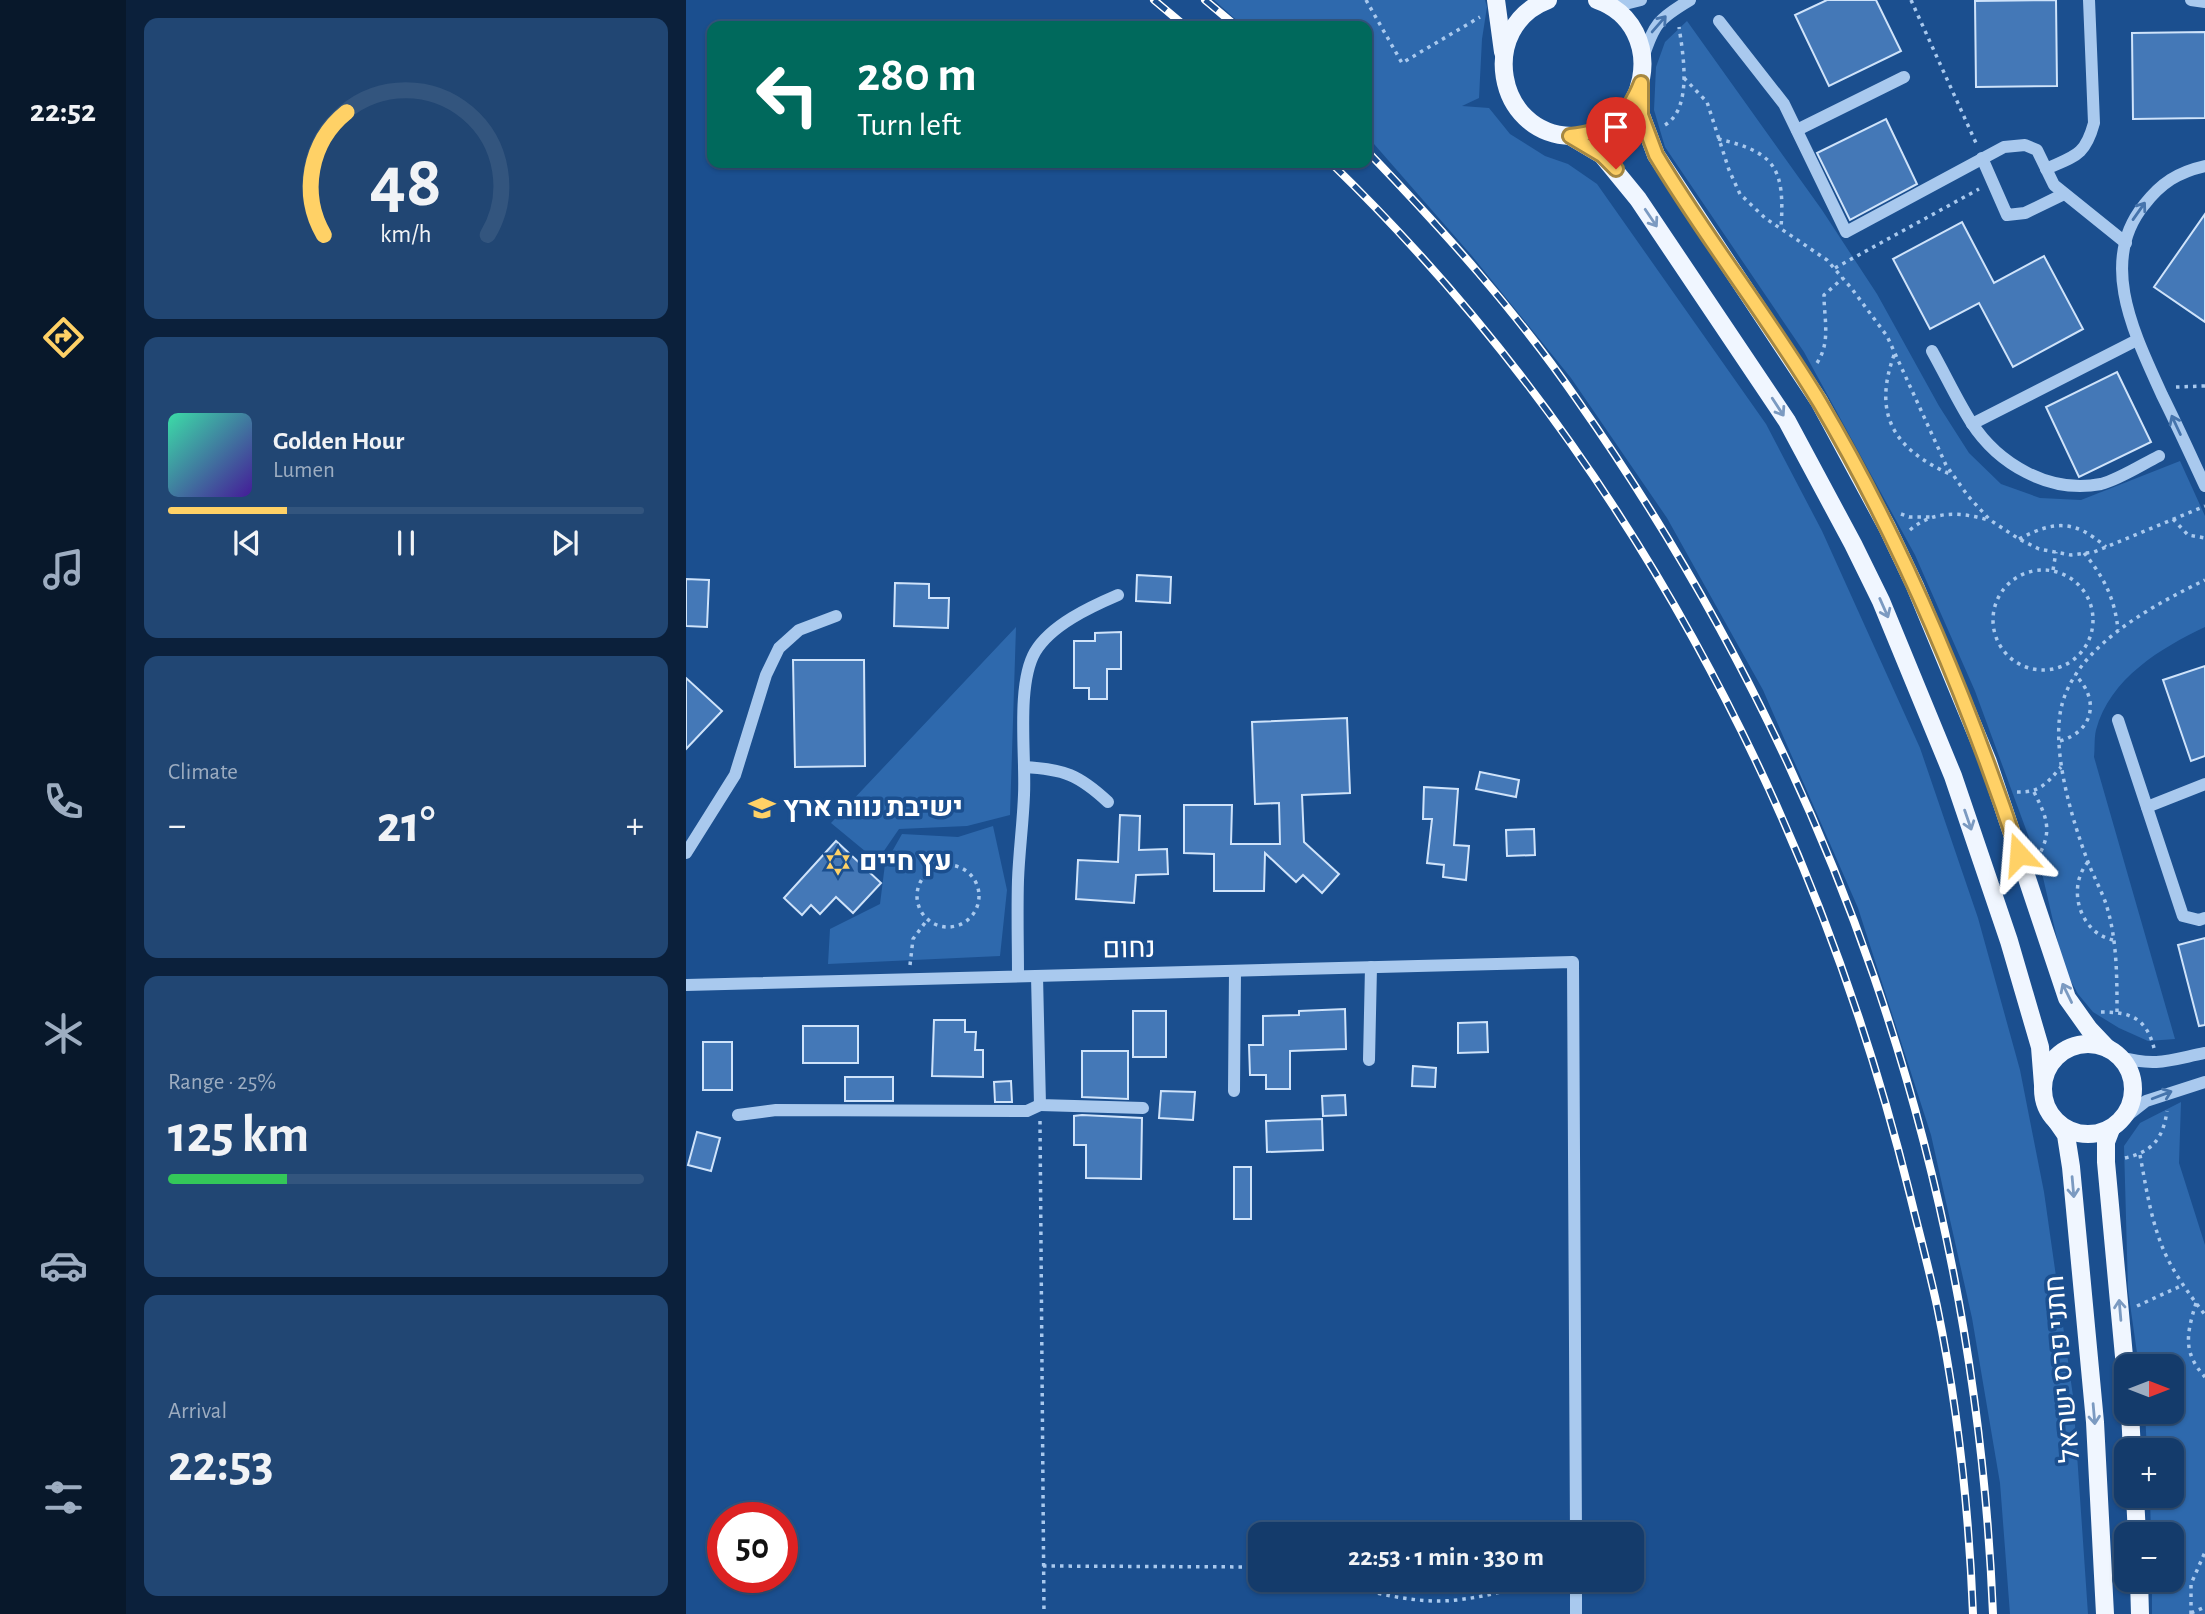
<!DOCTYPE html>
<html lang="en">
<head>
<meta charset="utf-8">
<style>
  body { margin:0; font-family:"Alegreya Sans",Heebo,sans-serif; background:#214673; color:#f1f3f6; height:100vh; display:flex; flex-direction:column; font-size:26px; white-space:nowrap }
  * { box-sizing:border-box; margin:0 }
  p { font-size:23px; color:#9dadc1 }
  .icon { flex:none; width:38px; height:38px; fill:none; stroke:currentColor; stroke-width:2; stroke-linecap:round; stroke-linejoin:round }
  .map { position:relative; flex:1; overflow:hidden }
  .sheet { display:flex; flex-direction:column; gap:18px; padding:18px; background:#0b203b; width:560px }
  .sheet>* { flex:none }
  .hud { position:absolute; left:21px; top:21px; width:665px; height:147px; border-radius:14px; box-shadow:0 2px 5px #0004,0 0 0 2px #33557e; background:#00695c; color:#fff; overflow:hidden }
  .needle { width:46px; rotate:90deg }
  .buttons { position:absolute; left:1428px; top:1354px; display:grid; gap:14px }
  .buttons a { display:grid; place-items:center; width:70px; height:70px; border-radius:14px; background:#143b6b; box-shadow:0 2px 5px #0004,0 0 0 2px #33557e; font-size:35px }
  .speed { position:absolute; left:21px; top:1502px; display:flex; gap:14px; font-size:35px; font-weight:700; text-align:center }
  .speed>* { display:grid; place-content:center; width:91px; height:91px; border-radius:50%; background:#143b6b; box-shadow:0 2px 5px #0004,0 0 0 2px #33557e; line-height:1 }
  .speed .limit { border:10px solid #d22; background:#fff; color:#111 }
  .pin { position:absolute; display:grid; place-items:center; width:60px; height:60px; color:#fff; margin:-72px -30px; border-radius:50% 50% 50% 0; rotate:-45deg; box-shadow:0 0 7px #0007 }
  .pin .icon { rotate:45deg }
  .me { position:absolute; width:77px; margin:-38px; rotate:341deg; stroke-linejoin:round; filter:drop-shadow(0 0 5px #0008) }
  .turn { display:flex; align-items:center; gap:24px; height:147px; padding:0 35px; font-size:32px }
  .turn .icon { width:91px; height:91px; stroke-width:2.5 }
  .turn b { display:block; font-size:49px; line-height:60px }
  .big { font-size:52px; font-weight:700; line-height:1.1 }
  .sheet .tile { flex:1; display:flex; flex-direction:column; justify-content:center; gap:10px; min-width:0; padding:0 24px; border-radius:14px; background:#214673 }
  .sheet .dial { align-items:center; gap:0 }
  .dial svg { height:182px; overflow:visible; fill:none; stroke:#33557e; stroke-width:7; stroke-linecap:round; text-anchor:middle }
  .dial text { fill:#f1f3f6; stroke:none }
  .song { display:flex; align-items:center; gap:21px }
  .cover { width:84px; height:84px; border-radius:10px; background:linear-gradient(135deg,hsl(160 70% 55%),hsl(260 70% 35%)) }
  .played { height:7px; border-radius:4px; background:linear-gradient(90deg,#ffd166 25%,#33557e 25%) }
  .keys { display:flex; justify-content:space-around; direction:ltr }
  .heat { display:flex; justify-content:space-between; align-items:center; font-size:38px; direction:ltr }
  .charge { height:10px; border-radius:5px; background:linear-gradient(90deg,#34c759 25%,#33557e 0) }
  .trip { position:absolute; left:562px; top:1522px; width:396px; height:70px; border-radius:14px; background:#143b6b; box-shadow:0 2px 5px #0004,0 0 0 2px #33557e; font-weight:700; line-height:70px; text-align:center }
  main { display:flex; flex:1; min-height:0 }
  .tabs { display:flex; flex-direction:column; width:126px; justify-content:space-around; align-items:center; background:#08182b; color:#9dadc1 }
  .tabs .icon { width:49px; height:49px }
  .tabs .active { color:#ffd166 }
  .tabs b { font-size:32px; color:#f1f3f6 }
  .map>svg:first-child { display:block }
</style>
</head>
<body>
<main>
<nav class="tabs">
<b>22:52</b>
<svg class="icon active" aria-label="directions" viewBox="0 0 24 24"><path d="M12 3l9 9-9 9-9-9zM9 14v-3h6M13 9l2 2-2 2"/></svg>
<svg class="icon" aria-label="music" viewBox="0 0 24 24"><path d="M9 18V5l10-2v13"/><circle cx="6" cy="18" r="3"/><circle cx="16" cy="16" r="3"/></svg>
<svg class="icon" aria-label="phone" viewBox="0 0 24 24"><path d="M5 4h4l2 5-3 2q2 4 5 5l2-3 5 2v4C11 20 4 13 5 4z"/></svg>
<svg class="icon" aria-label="climate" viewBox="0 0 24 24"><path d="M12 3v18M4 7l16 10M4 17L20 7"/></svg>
<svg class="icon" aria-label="car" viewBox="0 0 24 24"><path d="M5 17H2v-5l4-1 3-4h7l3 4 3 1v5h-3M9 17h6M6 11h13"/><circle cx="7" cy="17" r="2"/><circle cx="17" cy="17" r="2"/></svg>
<svg class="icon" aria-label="filters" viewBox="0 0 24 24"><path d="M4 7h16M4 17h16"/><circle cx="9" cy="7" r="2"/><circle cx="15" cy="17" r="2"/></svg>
</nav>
<section class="sheet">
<div class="tile dial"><svg viewBox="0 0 100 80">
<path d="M14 69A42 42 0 1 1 86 69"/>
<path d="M14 69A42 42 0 0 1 24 15" stroke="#ffd166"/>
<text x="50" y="56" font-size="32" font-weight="700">48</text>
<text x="50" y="72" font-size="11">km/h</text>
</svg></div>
<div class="tile">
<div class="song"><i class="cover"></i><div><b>Golden Hour</b><p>Lumen</p></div></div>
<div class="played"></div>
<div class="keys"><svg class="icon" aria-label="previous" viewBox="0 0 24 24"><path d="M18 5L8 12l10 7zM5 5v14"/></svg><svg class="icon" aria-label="pause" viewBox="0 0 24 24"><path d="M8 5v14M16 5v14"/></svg><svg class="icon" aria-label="next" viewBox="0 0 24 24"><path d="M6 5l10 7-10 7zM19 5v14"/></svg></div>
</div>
<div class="tile"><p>Climate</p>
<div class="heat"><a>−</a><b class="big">21°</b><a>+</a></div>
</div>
<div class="tile"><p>Range · 25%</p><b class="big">125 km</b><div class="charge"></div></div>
<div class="tile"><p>Arrival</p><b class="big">22:53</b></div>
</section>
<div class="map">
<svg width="1519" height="1614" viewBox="0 0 1519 1614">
  <rect width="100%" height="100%" fill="#1b4f8f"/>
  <g fill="#2e69ad">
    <polygon points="528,0 799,0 801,7 796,39 793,98 776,106 803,108 824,134 859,156 882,164 911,184 1080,424 1136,531 1234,748 1292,918 1334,1070 1358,1192 1387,1396 1402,1614 1324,1614 1314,1483 1286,1318 1245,1135 1172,908 1077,690 981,518 885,378 786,256 681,136 681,26 557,26"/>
    <path d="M1001,21L1136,210L1191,294L1253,406L1283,453L1315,484L1354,498L1395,500L1494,461L1519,516V627C1475,648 1424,678 1410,730C1408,738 1409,749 1408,757L1489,1039L1462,1041L1433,1028L1407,1012L1392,994L1378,969L1356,873L1289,691L1229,555L1118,352L979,147L968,110L970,67L979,42Z"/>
    <polygon points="330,627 324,815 281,826 213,829 191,861 145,823"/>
    <polygon points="307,826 321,890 314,956 142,964 144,929 194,904 199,864 216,834 272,837"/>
    <polygon points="1495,1102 1493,1163 1519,1245 1519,1614 1466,1614 1466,1580 1486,1580 1486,1535 1465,1535 1464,1496 1486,1496 1486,1451 1461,1451 1459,1412 1486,1412 1486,1367 1453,1367 1442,1290 1438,1146 1454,1123"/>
  </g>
  <g fill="#4478b7" stroke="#cfe3fa" stroke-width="2">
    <polygon points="1141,0 1190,0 1215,51 1143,86 1109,15"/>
    <polygon points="1370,0 1371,86 1290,87 1289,1"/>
    <polygon points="1519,32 1519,118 1447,119 1446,33"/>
    <polygon points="1200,119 1231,184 1164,220 1131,153"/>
    <polygon points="1519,214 1519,322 1468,287"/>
    <polygon points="1276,222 1308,283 1358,256 1397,329 1327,367 1293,303 1244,329 1207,259"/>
    <polygon points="1431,372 1465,442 1393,477 1360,407"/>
    <polygon points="451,575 485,577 484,603 450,601"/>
    <polygon points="0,579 23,580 21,627 0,626"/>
    <polygon points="209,583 243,584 243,598 263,598 262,628 208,626"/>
    <polygon points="435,632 435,669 421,669 421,699 403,699 403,688 388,688 388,641 409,641 409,633"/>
    <polygon points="107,660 178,660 179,766 109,767"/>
    <polygon points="1519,666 1519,756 1505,761 1477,680"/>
    <polygon points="0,678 36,711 0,749"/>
    <polygon points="661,718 664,793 616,795 618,842 653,874 636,893 617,875 610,882 579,853 578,891 528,891 528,854 498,853 498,805 546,805 545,844 594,844 593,803 569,804 566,722"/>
    <polygon points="794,772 833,780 830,797 790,789"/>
    <polygon points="738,787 772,789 768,845 783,846 780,880 757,877 758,865 741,863 746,819 737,819"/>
    <polygon points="434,815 454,816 453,850 481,849 482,874 450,875 448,903 390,899 392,860 432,862"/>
    <polygon points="848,829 849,855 821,856 820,830"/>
    <polygon points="150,841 195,883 167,913 150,897 134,914 125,905 116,915 98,898"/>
    <polygon points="1519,938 1519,1025 1513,1026 1492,945"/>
    <polygon points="659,1009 660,1049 604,1051 604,1089 580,1089 580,1075 564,1075 563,1045 577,1045 577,1016 613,1015 613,1011"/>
    <rect x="447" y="1011" width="33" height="46"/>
    <polygon points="248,1020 279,1020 279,1032 290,1032 289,1050 297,1050 297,1077 246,1076"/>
    <polygon points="801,1022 802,1052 772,1053 772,1023"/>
    <rect x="117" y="1026" width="55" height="37"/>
    <rect x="17" y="1042" width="29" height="48"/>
    <polygon points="396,1051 442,1051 442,1099 396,1097"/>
    <polygon points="727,1066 750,1068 749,1087 726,1086"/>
    <rect x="159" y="1077" width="48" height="24"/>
    <polygon points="325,1081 326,1102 309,1102 308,1082"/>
    <polygon points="475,1091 509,1092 507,1120 473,1118"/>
    <polygon points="659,1095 660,1115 637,1116 636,1096"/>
    <polygon points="396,1115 456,1118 455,1179 400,1178 400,1145 388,1145 388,1116"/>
    <polygon points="636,1119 637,1150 581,1152 580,1121"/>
    <polygon points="11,1132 34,1138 25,1171 2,1165"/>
    <rect x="548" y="1167" width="17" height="52"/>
  </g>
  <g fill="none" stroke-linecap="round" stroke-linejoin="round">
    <g stroke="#a9c9ee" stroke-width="3.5" stroke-dasharray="3.5 5" stroke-linecap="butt">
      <polyline points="680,0 716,63 794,17"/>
      <polyline points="1225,0 1290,143"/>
      <polyline points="998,78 1021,102 1043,170 1054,194 1079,218 1141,260 1166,289 1201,336 1260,465 1282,496 1304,520 1333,539 1353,549 1385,555 1408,552 1519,506"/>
      <path d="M979,125C1007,108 997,54 993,27"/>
      <path d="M1032,139C1090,152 1099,169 1095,228"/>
      <polyline points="1149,268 1293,189"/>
      <path d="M1208,355C1186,416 1209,450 1266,475"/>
      <path d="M1131,363C1145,342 1138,319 1138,295L1157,278"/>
      <polyline points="1490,387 1519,386"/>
      <polyline points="1215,514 1223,517 1245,517"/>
      <polyline points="1487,519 1502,535 1519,538"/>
      <path d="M1224,530C1247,510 1275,512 1302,520"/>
      <path d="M1333,539C1369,520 1389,520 1420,547"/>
      <path d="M1398,553C1418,577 1429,599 1432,630"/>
      <polyline points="1367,570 1370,552"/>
      <circle cx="1357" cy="620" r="50"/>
      <path d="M1374,741C1408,731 1414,699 1389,675"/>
      <path d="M1331,792C1354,793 1361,783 1375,767"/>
      <path d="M1348,792C1360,816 1367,830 1353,855"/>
      <path d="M1402,862C1380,888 1394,933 1427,940"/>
      <circle cx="262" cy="896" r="31"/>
      <polyline points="224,965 227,939 241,920"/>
      <path d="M1415,1012C1445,1012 1460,1018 1468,1048"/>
      <path d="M1431,1012C1431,975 1431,936 1419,901C1414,888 1407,875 1402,862C1386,820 1363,745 1377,701C1395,643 1468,605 1519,580"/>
      <polyline points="354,1121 358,1614"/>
      <path d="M1454,1155C1460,1187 1465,1221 1478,1251C1488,1274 1504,1295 1519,1315"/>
      <path d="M1439,1158C1466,1152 1477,1139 1481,1111"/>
      <path d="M1510,1303C1501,1333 1496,1352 1519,1377"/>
      <polyline points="1451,1306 1497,1285"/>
      <polyline points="357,1566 574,1567"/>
      <path d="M634,1580C671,1588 714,1601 752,1601C787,1601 826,1589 859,1580"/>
      <polyline points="1505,1613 1519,1607"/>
      <polyline points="1505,1614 1505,1584 1519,1552"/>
    </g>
    <g stroke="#a9c9ee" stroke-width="12">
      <polyline points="1505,0 1519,2"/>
      <polyline points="921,3 935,5 955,0"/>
      <polyline points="1033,21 1098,104 1160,232 1318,147 1339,145 1351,150 1368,185 1440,243"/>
      <path d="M957,58C968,24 972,19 1004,0"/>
      <polyline points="1111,130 1218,77"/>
      <polyline points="1296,158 1321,215 1339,213 1378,194"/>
      <path d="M1519,166C1492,172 1475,183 1458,205C1411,263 1450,337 1476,395C1491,425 1505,456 1519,486"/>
      <path d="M1360,169C1389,156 1399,156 1408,123L1403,0"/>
      <path d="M1246,351C1259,374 1271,400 1285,422C1312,464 1363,494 1415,484C1432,480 1457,464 1473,456"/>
      <polyline points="1286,424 1451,340"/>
      <polyline points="1432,720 1497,916 1513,920 1519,918"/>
      <path d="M338,767C378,769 393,775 422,802"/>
      <polyline points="1461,807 1519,784"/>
      <polyline points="0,853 49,775 80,675 93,648 113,630 150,616"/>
      <path d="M332,976C332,945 331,912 332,880C333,852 337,823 338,795C340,757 330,685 349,652C365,625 404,607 432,595"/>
      <polyline points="351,976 354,1105 457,1108"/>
      <polyline points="0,985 887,962 890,1535"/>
      <path d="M1434,1057C1470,1067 1484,1060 1519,1053"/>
      <polyline points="683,1060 685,967"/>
      <polyline points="548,1091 549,971"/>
      <polyline points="52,1115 90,1110 341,1111 354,1105"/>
      <polyline points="1437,1119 1460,1101 1519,1082"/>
      <polyline points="890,1580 890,1614"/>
    </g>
    <g stroke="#f0f6ff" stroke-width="18">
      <polyline points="810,0 817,52"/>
      <path d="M862,0C792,26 809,134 885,136C963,139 985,26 911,0"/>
      <polyline points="955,83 955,115 970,155 1133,401 1201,527 1229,586 1302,762 1381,998 1403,1029 1421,1048"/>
      <polyline points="884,136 916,155 952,199 1101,421 1167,544 1195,601 1267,776 1323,941 1354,1047 1357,1085"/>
      <circle cx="1402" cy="1089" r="45"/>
      <polyline points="1371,1122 1380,1135 1385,1167 1409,1422 1419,1614"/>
      <polyline points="1425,1129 1420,1142 1420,1162 1440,1378"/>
      <polyline points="1444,1412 1446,1451"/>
      <polyline points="1449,1496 1451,1535"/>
      <polyline points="1453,1580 1454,1614"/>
    </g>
    <defs>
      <g id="rail">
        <polyline points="468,0 499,26"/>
        <polyline points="519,0 550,26"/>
        <path d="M681,151C756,229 830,311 892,401C1146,763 1289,1170 1307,1614"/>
        <path d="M645,163C934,443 1128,806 1224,1195C1233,1232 1243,1269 1251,1306C1272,1408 1283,1511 1287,1614"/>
      </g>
    </defs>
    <use href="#rail" stroke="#fff" stroke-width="8"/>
    <use href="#rail" stroke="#1b4f8f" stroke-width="5" stroke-dasharray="16" stroke-linecap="butt"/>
  </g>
  <defs><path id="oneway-shaft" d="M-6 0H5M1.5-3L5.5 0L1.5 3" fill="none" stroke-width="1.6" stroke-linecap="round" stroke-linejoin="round" transform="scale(1.75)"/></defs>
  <g stroke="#4674ac">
    <use href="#oneway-shaft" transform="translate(973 24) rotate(-49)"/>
    <use href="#oneway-shaft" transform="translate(1453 211) rotate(-55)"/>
    <use href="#oneway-shaft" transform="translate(1490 425) rotate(-115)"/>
    <use href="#oneway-shaft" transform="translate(1476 1095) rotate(-21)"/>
  </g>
  <g stroke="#7b9ac1">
    <use href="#oneway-shaft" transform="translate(965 218) rotate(56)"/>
    <use href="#oneway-shaft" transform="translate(1092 407) rotate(57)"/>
    <use href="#oneway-shaft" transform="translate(1198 608) rotate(66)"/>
    <use href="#oneway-shaft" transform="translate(1282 820) rotate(71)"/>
    <use href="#oneway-shaft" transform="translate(1381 993) rotate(-116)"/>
    <use href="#oneway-shaft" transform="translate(1387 1187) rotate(85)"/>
    <use href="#oneway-shaft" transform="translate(1434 1310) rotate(-95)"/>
    <use href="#oneway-shaft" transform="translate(1408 1414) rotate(85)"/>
  </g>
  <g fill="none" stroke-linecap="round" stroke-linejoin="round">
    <defs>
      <path id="route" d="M930,169L916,155L884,136C922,132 941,119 955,83V115L970,155C1021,240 1083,318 1134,403C1218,545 1281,698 1333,854"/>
    </defs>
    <use href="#route" stroke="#a68842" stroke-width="18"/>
    <use href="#route" stroke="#ffd166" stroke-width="12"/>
  </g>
  <defs>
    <symbol id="school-bare" viewBox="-9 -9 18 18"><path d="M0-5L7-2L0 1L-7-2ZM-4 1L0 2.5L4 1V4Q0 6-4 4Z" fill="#ffd166" stroke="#1b4f8f" stroke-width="2.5" paint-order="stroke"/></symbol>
    <symbol id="synagogue-bare" viewBox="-9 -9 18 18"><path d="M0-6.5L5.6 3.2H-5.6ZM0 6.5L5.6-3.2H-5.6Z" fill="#ffd166" stroke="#1b4f8f" stroke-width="2.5" paint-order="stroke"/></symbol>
  </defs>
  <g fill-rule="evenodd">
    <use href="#school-bare" x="57" y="789" width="38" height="38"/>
    <use href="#synagogue-bare" x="133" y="843" width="38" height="38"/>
  </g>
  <g text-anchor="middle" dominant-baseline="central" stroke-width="7" stroke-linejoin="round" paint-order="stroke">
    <g font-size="28" font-weight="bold" fill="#fff" stroke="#1b4f8f" text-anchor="start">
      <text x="97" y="808">ישיבת נווה ארץ</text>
      <text x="173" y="862">עץ חיים</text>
    </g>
    <g font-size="28" fill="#fff" stroke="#1b4f8f">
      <text transform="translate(443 949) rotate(-1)">נחום</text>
      <text transform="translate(1377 1369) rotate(-95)">חתני פרס ישראל</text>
    </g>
  </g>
</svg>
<div class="buttons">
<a><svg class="needle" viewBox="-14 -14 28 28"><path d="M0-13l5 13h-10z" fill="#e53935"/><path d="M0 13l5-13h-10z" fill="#9dadc1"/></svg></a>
<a>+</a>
<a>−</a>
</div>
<div class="speed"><div class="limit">50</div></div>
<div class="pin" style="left:930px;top:169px;background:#d93025"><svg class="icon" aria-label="arrive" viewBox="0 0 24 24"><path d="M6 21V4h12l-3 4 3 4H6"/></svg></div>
<svg class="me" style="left:1333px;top:854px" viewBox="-20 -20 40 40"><path d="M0-17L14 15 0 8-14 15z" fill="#ffd166" stroke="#fff" stroke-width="4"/></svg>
<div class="trip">22:53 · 1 min · 330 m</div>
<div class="hud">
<div class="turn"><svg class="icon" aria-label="left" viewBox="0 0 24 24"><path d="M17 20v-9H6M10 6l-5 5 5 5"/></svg><div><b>280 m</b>Turn left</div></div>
</div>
</div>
</main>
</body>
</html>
